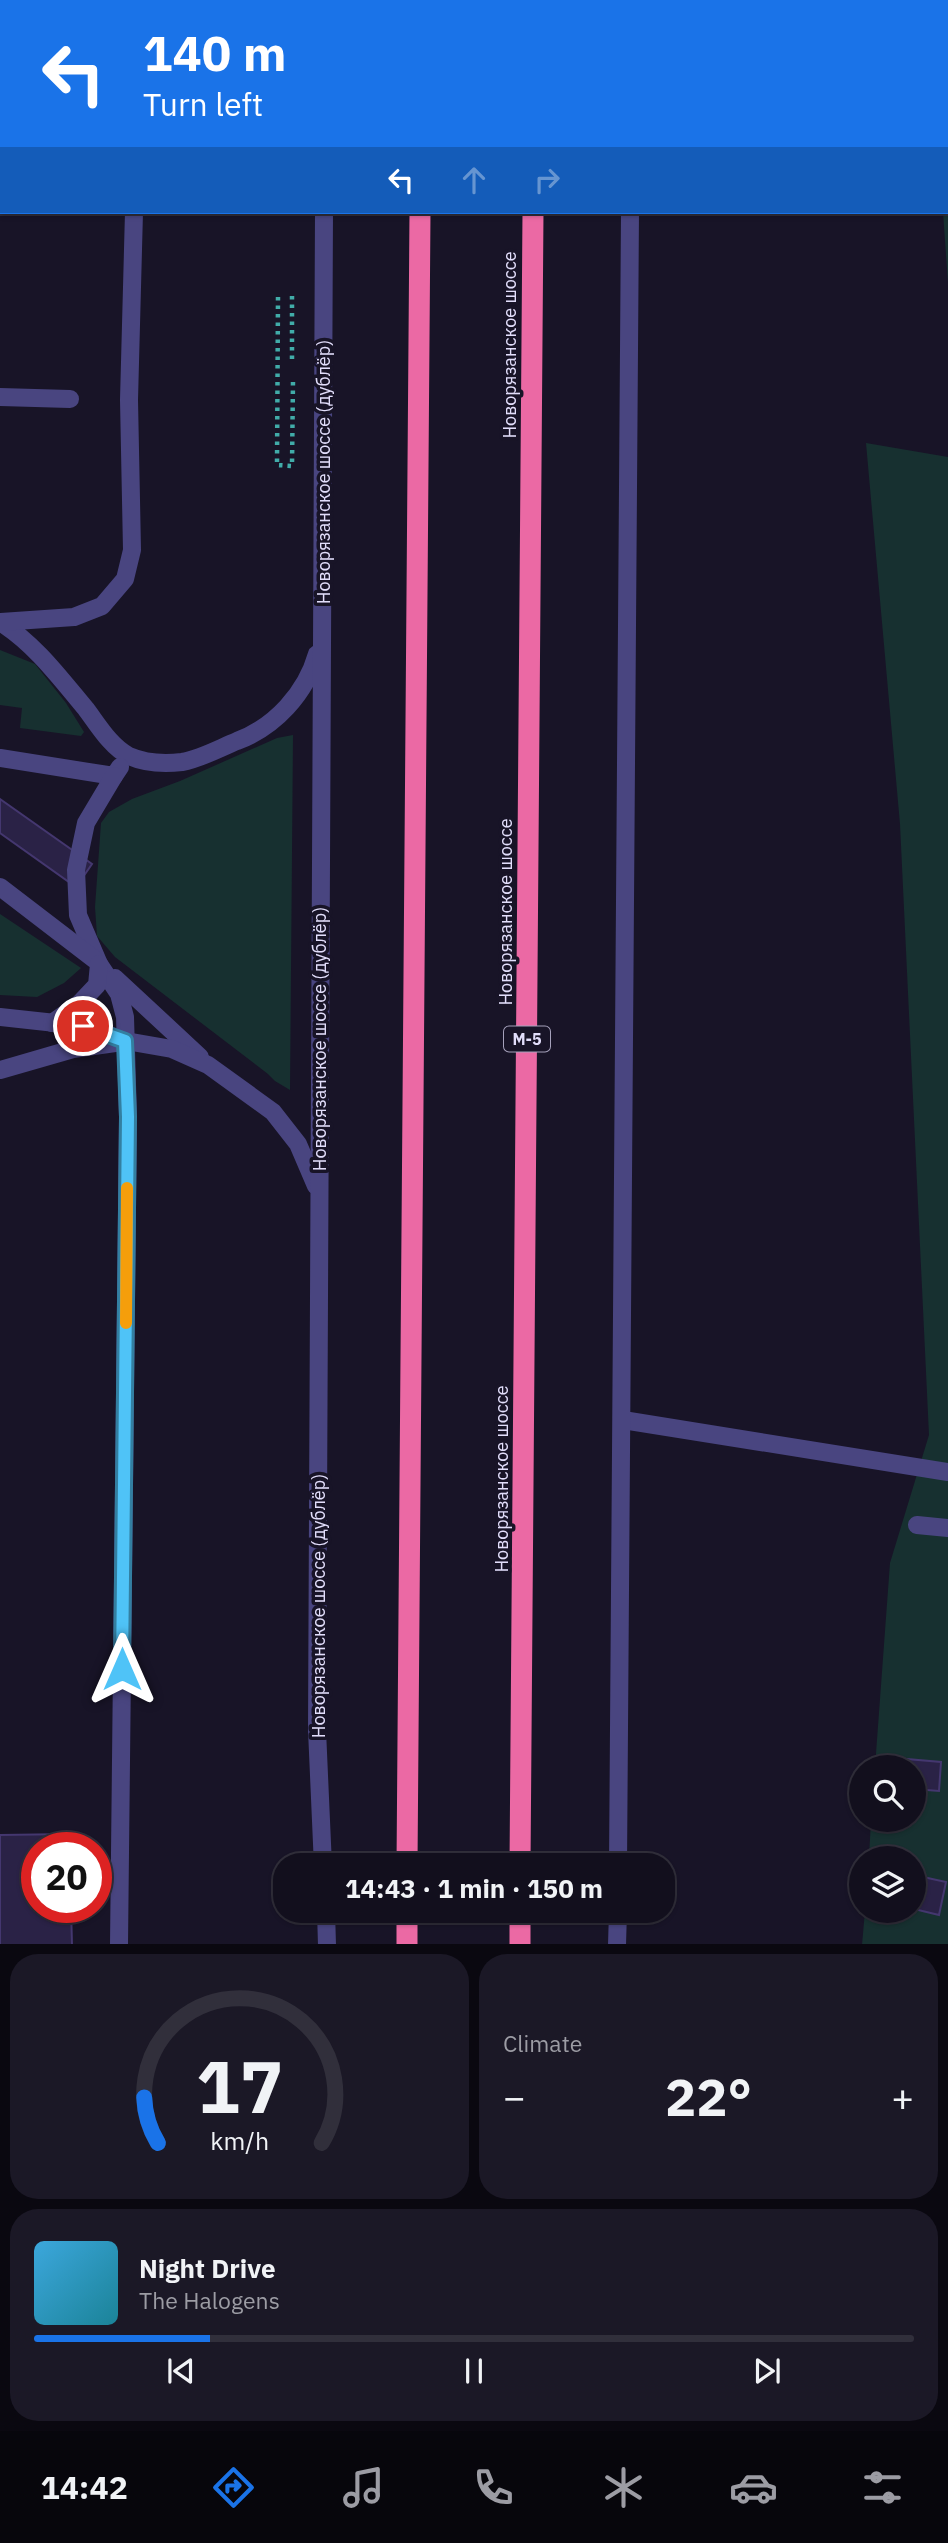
<!DOCTYPE html>
<html lang="en">
<head>
<meta charset="utf-8">
<style>
  body { margin:0; font-family:"IBM Plex Sans",sans-serif; background:#1b1826; color:#f1f3f6; height:100vh; display:flex; flex-direction:column; font-size:26px; white-space:nowrap }
  * { box-sizing:border-box; margin:0 }
  p { font-size:23px; color:#9c9ca4 }
  .icon { flex:none; width:38px; height:38px; fill:none; stroke:currentColor; stroke-width:2; stroke-linecap:round; stroke-linejoin:round }
  .map { position:relative; height:1944px; overflow:hidden }
  .side { display:flex; flex-direction:column; gap:10px; padding:10px; background:#0a0810; flex:1 }
  .side>* { flex:none }
  .banner { position:absolute; left:0px; top:0px; width:948px; height:214px; box-shadow:0 2px 5px #0004,0 0 0 2px #312f3b; background:#1a73e8; color:#fff; overflow:hidden }
  .buttons { position:absolute; left:849px; top:1755px; display:grid; gap:14px }
  .buttons a { display:grid; place-items:center; width:77px; height:77px; border-radius:50%; background:#120f1d; box-shadow:0 2px 5px #0004,0 0 0 2px #312f3b; font-size:35px }
  .speed { position:absolute; left:21px; top:1832px; display:flex; gap:14px; font-size:35px; font-weight:700; text-align:center }
  .speed>* { display:grid; place-content:center; width:91px; height:91px; border-radius:50%; background:#120f1d; box-shadow:0 2px 5px #0004,0 0 0 2px #312f3b; line-height:1 }
  .speed .limit { border:10px solid #d22; background:#fff; color:#111 }
  .pin { position:absolute; display:grid; place-items:center; width:60px; height:60px; color:#fff; margin:-30px; border:4px solid #fff; border-radius:50%; box-shadow:0 2px 7px #0007 }
  .me { position:absolute; width:77px; margin:-38px; rotate:0deg; stroke-linejoin:round; filter:drop-shadow(0 0 5px #0008) }
  .turn { display:flex; align-items:center; gap:24px; height:147px; padding:0 28px; font-size:32px }
  .turn .icon { width:91px; height:91px; stroke-width:2.5 }
  .turn b { display:block; font-size:49px; line-height:60px }
  .lanes { display:flex; align-items:center; height:66px; padding:0 28px; background:#0003; justify-content:center; gap:35px; direction:ltr }
  .lanes .off { opacity:.35 }
  .big { font-size:52px; font-weight:700; line-height:1.1 }
  .side .widget { flex:1; display:flex; flex-direction:column; justify-content:center; gap:10px; min-width:0; padding:0 24px; border-radius:28px; background:#1b1826 }
  .side .dial { align-items:center; gap:0 }
  .dial svg { height:182px; overflow:visible; fill:none; stroke:#312f3b; stroke-width:7; stroke-linecap:round; text-anchor:middle }
  .dial text { fill:#f1f3f6; stroke:none }
  .song { display:flex; align-items:center; gap:21px }
  .cover { width:84px; height:84px; border-radius:10px; background:linear-gradient(135deg,hsl(200 70% 55%),hsl(190 70% 35%)) }
  .played { height:7px; border-radius:4px; background:linear-gradient(90deg,#1a73e8 20%,#312f3b 20%) }
  .keys { display:flex; justify-content:space-around; direction:ltr }
  .heat { display:flex; justify-content:space-between; align-items:center; font-size:38px; direction:ltr }
  .side .tiles { flex:1; display:grid; gap:10px; grid-template-columns:1fr 1fr }
  .widget:last-child { grid-column:span 2 }
  .trip { position:absolute; left:273px; top:1853px; width:402px; height:70px; border-radius:28px; background:#120f1d; box-shadow:0 2px 5px #0004,0 0 0 2px #312f3b; font-weight:700; line-height:70px; text-align:center }
  .menu { display:flex; height:112px; justify-content:space-around; align-items:center; background:#07060c; color:#9c9ca4 }
  .menu .icon { width:49px; height:49px }
  .menu .current { color:#1a73e8 }
  .menu b { font-size:32px; color:#f1f3f6 }
  .map>svg:first-child { display:block }
</style>
</head>
<body>
<div class="map">
<svg width="948" height="1945" viewBox="0 0 948 1945">
  <rect width="100%" height="100%" fill="#181427"/>
  <g fill="#173030">
    <polygon points="928,0 948,0 948,283 943,212 947,212 947,2"/>
    <polygon points="866,443 948,457 948,1944 862,1945 865,1911 914,1911 914,1858 869,1858 871,1820 914,1820 914,1768 875,1767 890,1563 929,1435 900,824"/>
    <polygon points="0,650 35,664 66,703 84,732 81,736 20,728 22,708 0,705"/>
    <polygon points="293,735 290,1090 275,1081 268,1074 115,957 97,936 95,907 101,823 109,812 132,799 180,781 277,738"/>
    <polygon points="0,914 81,968 64,983 37,997 0,995"/>
  </g>
  <g fill="#2a2246" stroke="#44376f" stroke-width="2">
    <polygon points="0,799 92,864 76,887 0,833"/>
    <polygon points="895,1758 941,1762 939,1791 914,1789 914,1768 895,1768"/>
    <polygon points="70,1834 71,1848 37,1848 37,1908 71,1908 72,1945 0,1945 0,1835"/>
    <polygon points="914,1875 946,1882 939,1915 914,1909"/>
  </g>
  <g fill="none" stroke-linecap="round" stroke-linejoin="round">
    <g stroke="#41aca9" stroke-width="4.5" stroke-dasharray="3.5 5" stroke-linecap="butt">
      <polyline points="278,297 277,465 292,466 293,381"/>
      <polyline points="292,359 292,296"/>
    </g>
    <g stroke="#494580" stroke-width="18">
      <polyline points="139,2 139,0"/>
      <polyline points="327,2 327,0"/>
      <polyline points="631,2 631,0"/>
      <polyline points="0,397 70,399"/>
      <path d="M0,622C35,644 60,678 86,709C98,725 111,747 129,756C145,763 165,764 182,762C200,759 220,748 237,741C275,727 306,693 317,654"/>
      <polyline points="1,622 74,617 102,606 125,579 132,550 129,400 134,212"/>
      <polyline points="0,758 114,776 120,767"/>
      <polyline points="114,776 86,823 76,870 78,915 99,964 119,994 125,1017 128,1117 119,1945"/>
      <polyline points="0,887 94,959"/>
      <polyline points="115,978 200,1057"/>
      <polyline points="0,1017 83,1026 126,1041 172,1049 208,1065 273,1112 298,1144 316,1186"/>
      <polyline points="52,1023 80,1003 97,985 99,964"/>
      <polyline points="0,1070 73,1049 122,1042"/>
      <polyline points="623,1420 948,1472"/>
      <polyline points="917,1525 948,1528"/>
      <polyline points="323,1866 317,1730 324,212"/>
      <polyline points="618,1866 630,212"/>
      <polyline points="326,1911 327,1945"/>
      <polyline points="617,1945 618,1911"/>
    </g>
    <g stroke="#eb69a4" stroke-width="21">
      <polyline points="421,2 421,0"/>
      <polyline points="534,2 534,0"/>
      <polyline points="407,1866 420,212"/>
      <polyline points="520,1866 533,212"/>
      <polyline points="407,1945 407,1911"/>
      <polyline points="520,1945 520,1911"/>
    </g>
  </g>
  <g fill="none" stroke-linecap="round" stroke-linejoin="round">
    <defs>
      <polyline id="route" points="83,1026 125,1041 128,1117 122,1669"/>
    </defs>
    <use href="#route" stroke="#337fa1" stroke-width="18"/>
    <use href="#route" stroke="#4fc3f7" stroke-width="12"/>
    <polyline stroke="#f59e0b" stroke-width="12" points="126,1323 127,1188"/>
  </g>
  <g text-anchor="middle" dominant-baseline="central" stroke-width="7" stroke-linejoin="round" paint-order="stroke">
    <rect fill="#181427" stroke="#a5a1bb" stroke-width="2" x="504" y="1026.5" width="46" height="25" rx="5"/>
    <g font-size="16" font-weight="bold" fill="#e2defb">
      <text x="527" y="1039">М-5</text>
    </g>
    <g font-size="18" fill="#e2defb" stroke="#181427">
      <text transform="translate(509 345) rotate(-90)">Новорязанское шоссе</text>
      <text transform="translate(323 472) rotate(-90)">Новорязанское шоссе (дублёр)</text>
      <text transform="translate(505 912) rotate(-90)">Новорязанское шоссе</text>
      <text transform="translate(319 1039) rotate(-90)">Новорязанское шоссе (дублёр)</text>
      <text transform="translate(501 1479) rotate(-90)">Новорязанское шоссе</text>
      <text transform="translate(318 1606) rotate(-90)">Новорязанское шоссе (дублёр)</text>
    </g>
  </g>
</svg>
<div class="buttons">
<a><svg class="icon" aria-label="search" viewBox="0 0 24 24"><circle cx="10" cy="10" r="6"/><path d="M15 15l6 6"/></svg></a>
<a><svg class="icon" aria-label="layers" viewBox="0 0 24 24"><path d="M12 4l9 5-9 5-9-5zM3 14l9 5 9-5"/></svg></a>
</div>
<div class="speed"><div class="limit">20</div></div>
<div class="pin" style="left:83px;top:1026px;background:#d93025"><svg class="icon" aria-label="arrive" viewBox="0 0 24 24"><path d="M6 21V4h12l-3 4 3 4H6"/></svg></div>
<svg class="me" style="left:122px;top:1669px" viewBox="-20 -20 40 40"><path d="M0-17L14 15 0 8-14 15z" fill="#4fc3f7" stroke="#fff" stroke-width="4"/></svg>
<div class="trip">14:43 · 1 min · 150 m</div>
<div class="banner">
<div class="turn"><svg class="icon" aria-label="left" viewBox="0 0 24 24"><path d="M17 20v-9H6M10 6l-5 5 5 5"/></svg><div><b>140 m</b>Turn left</div></div>
<div class="lanes"><svg class="icon" aria-label="left" viewBox="0 0 24 24"><path d="M17 20v-9H6M10 6l-5 5 5 5"/></svg><svg class="icon off" aria-label="ahead" viewBox="0 0 24 24"><path d="M12 20V5M6 11l6-6 6 6"/></svg><svg class="icon off" aria-label="right" viewBox="0 0 24 24"><path d="M7 20v-9h11M14 6l5 5-5 5"/></svg></div>
</div>
</div>
<section class="side">
<div class="tiles">
<div class="widget dial"><svg viewBox="0 0 100 80">
<path d="M14 69A42 42 0 1 1 86 69"/>
<path d="M14 69A42 42 0 0 1 8 49" stroke="#1a73e8"/>
<text x="50" y="56" font-size="32" font-weight="700">17</text>
<text x="50" y="72" font-size="11">km/h</text>
</svg></div>
<div class="widget"><p>Climate</p>
<div class="heat"><a>−</a><b class="big">22°</b><a>+</a></div>
</div>
<div class="widget">
<div class="song"><i class="cover"></i><div><b>Night Drive</b><p>The Halogens</p></div></div>
<div class="played"></div>
<div class="keys"><svg class="icon" aria-label="previous" viewBox="0 0 24 24"><path d="M18 5L8 12l10 7zM5 5v14"/></svg><svg class="icon" aria-label="pause" viewBox="0 0 24 24"><path d="M8 5v14M16 5v14"/></svg><svg class="icon" aria-label="next" viewBox="0 0 24 24"><path d="M6 5l10 7-10 7zM19 5v14"/></svg></div>
</div>
</div>
</section>
<nav class="menu">
<b>14:42</b>
<svg class="icon current" aria-label="directions" viewBox="0 0 24 24"><path d="M12 3l9 9-9 9-9-9zM9 14v-3h6M13 9l2 2-2 2"/></svg>
<svg class="icon" aria-label="music" viewBox="0 0 24 24"><path d="M9 18V5l10-2v13"/><circle cx="6" cy="18" r="3"/><circle cx="16" cy="16" r="3"/></svg>
<svg class="icon" aria-label="phone" viewBox="0 0 24 24"><path d="M5 4h4l2 5-3 2q2 4 5 5l2-3 5 2v4C11 20 4 13 5 4z"/></svg>
<svg class="icon" aria-label="climate" viewBox="0 0 24 24"><path d="M12 3v18M4 7l16 10M4 17L20 7"/></svg>
<svg class="icon" aria-label="car" viewBox="0 0 24 24"><path d="M5 17H2v-5l4-1 3-4h7l3 4 3 1v5h-3M9 17h6M6 11h13"/><circle cx="7" cy="17" r="2"/><circle cx="17" cy="17" r="2"/></svg>
<svg class="icon" aria-label="filters" viewBox="0 0 24 24"><path d="M4 7h16M4 17h16"/><circle cx="9" cy="7" r="2"/><circle cx="15" cy="17" r="2"/></svg>
</nav>
</body>
</html>
